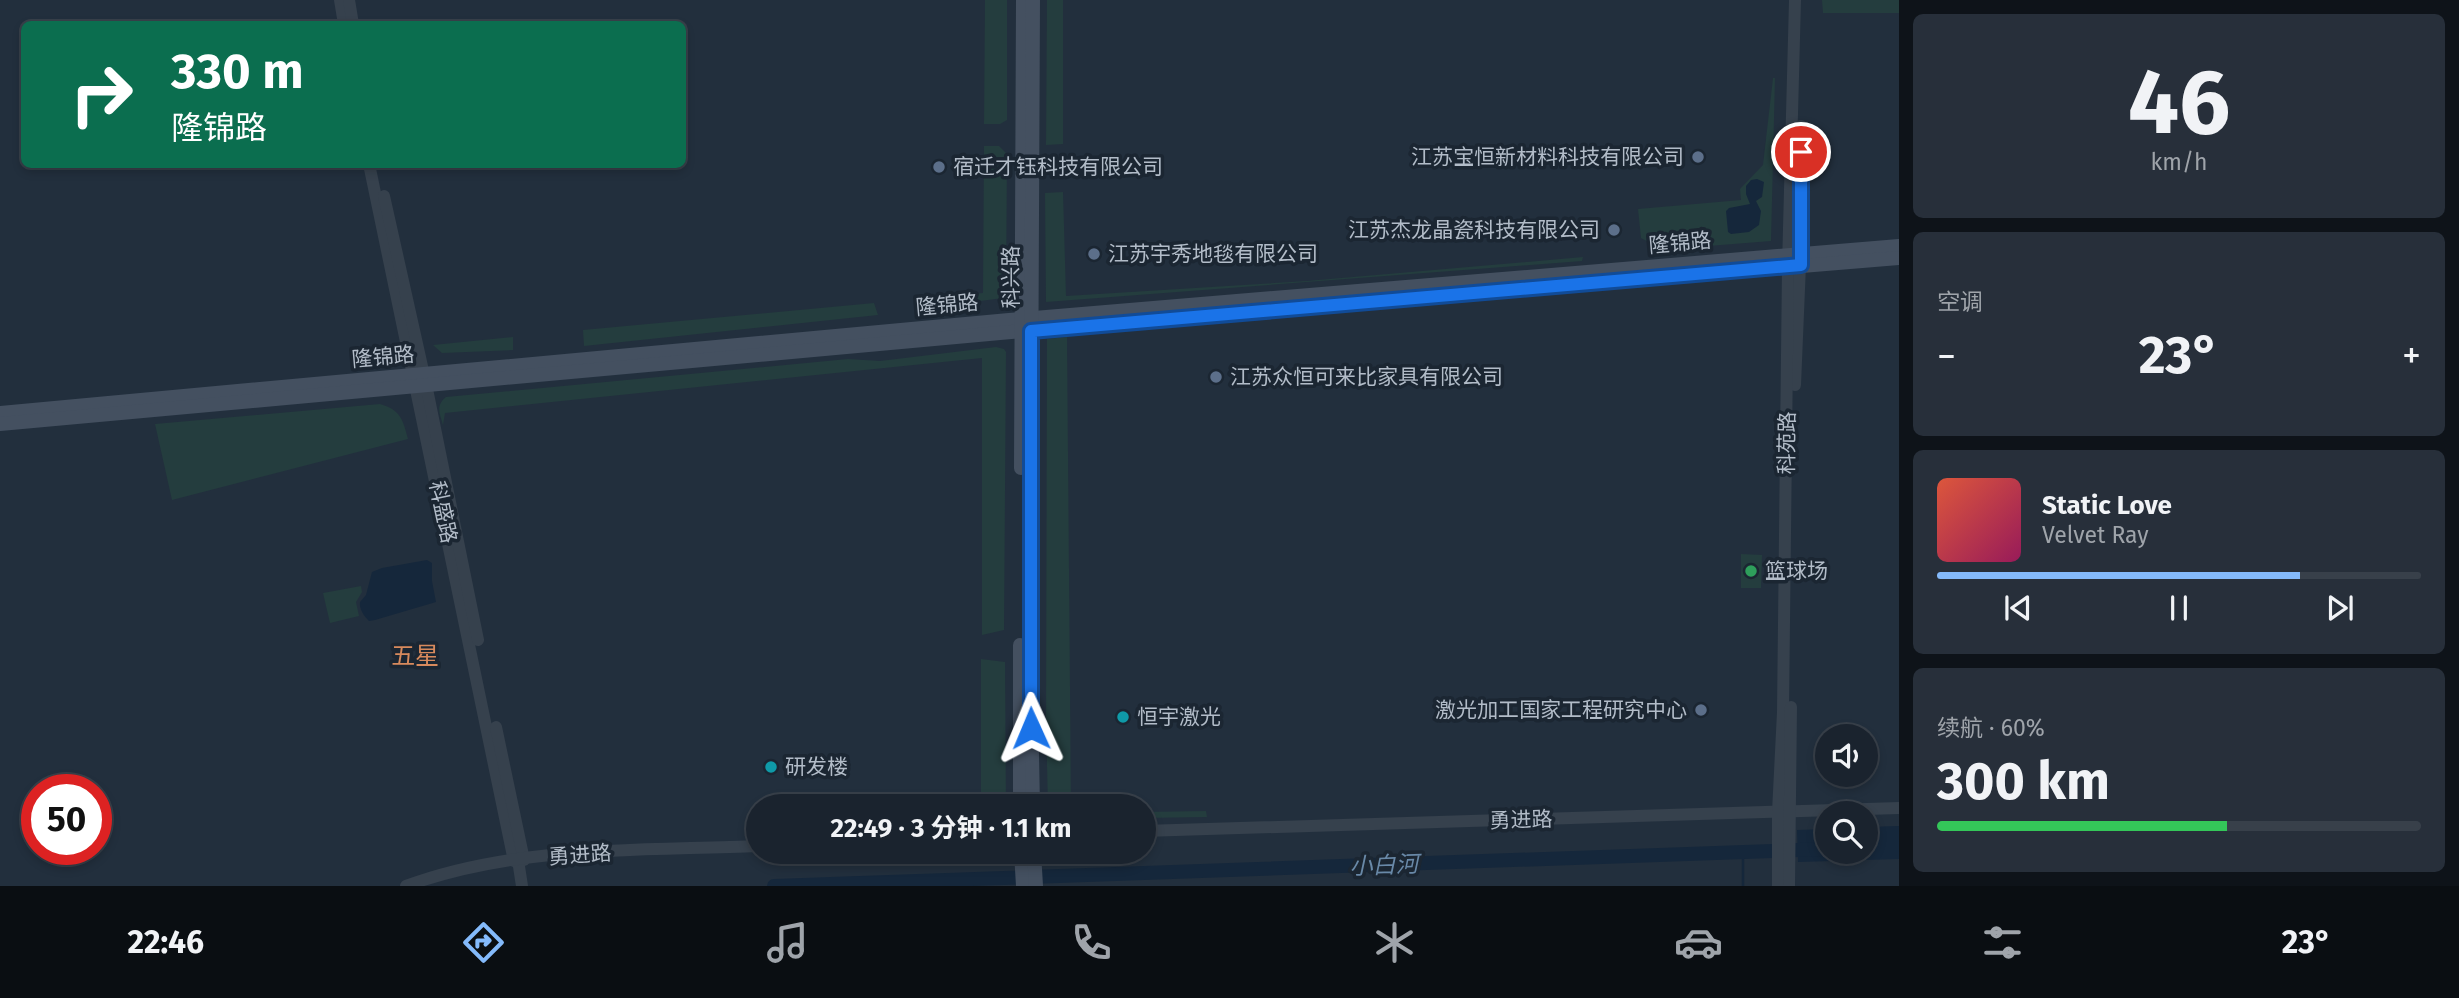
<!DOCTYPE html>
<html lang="zh">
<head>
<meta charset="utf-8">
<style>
  body { margin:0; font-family:"Fira Sans","Noto Sans SC",sans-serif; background:#272f3a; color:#f1f3f6; height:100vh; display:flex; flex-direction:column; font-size:26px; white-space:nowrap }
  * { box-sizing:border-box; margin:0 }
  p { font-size:23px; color:#9fa4aa }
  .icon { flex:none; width:38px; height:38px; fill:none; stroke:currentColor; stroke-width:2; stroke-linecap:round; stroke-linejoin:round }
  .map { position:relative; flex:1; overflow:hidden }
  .drawer { display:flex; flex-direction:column; gap:14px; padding:14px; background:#0e1319; width:560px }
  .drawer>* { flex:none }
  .top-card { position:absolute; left:21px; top:21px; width:665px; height:147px; border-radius:10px; box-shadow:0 4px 10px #0003,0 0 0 2px #38404a; background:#0b6e4f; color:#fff; overflow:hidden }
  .fabs { position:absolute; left:1815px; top:724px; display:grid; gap:14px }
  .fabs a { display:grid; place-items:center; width:63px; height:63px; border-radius:50%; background:#1a232e; box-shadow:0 4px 10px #0003,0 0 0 2px #38404a; font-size:35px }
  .speed { position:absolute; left:21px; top:774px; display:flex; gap:14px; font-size:35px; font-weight:700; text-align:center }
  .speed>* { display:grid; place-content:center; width:91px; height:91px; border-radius:50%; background:#1a232e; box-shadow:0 4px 10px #0003,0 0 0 2px #38404a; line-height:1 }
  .speed .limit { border:10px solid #d22; background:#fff; color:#111 }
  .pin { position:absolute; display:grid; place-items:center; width:60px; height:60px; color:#fff; margin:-30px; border:4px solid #fff; border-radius:50%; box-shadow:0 2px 7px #0007 }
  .me { position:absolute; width:77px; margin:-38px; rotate:359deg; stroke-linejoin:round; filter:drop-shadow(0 0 5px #0008) }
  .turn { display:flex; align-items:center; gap:24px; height:147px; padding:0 35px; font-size:32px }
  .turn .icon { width:91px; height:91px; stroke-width:2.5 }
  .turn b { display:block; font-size:49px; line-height:60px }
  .big { font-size:52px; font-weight:700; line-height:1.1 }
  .drawer .card { flex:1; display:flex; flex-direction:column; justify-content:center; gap:10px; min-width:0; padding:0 24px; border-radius:10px; background:#272f3a }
  .drawer .dial { align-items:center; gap:0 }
  .dial b { font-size:91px; line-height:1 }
  .song { display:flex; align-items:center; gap:21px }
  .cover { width:84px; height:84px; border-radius:10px; background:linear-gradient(135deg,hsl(10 70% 55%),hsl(330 70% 35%)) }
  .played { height:7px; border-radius:4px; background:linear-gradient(90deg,#84bafb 75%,#38404a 75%) }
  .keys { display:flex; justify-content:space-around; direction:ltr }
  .heat { display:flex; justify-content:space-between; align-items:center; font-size:38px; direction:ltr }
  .charge { height:10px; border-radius:5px; background:linear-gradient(90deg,#34c759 60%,#38404a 0) }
  .trip { position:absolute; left:746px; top:794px; width:410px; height:70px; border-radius:35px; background:#1a232e; box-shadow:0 4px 10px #0003,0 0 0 2px #38404a; font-weight:700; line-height:70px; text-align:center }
  .tab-bar { display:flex; height:112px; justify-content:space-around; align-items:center; background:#0a0e12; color:#9fa4aa }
  .tab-bar .icon { width:49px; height:49px }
  .tab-bar .active { color:#84bafb }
  .tab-bar b { font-size:32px; color:#f1f3f6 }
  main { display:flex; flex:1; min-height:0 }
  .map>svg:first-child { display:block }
</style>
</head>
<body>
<main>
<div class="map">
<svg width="1899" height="886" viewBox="0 0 1899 886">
  <rect width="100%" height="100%" fill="#222f3d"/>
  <g fill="#243d3e">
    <polygon points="985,0 1007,0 1007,120 1000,124 984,124"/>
    <polygon points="1047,0 1063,0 1063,144 1046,145"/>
    <polygon points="1822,0 1899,0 1899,13 1823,13"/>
    <polygon points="1773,78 1775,78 1771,241 1658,250 1656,246 1641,238 1638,209 1741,200 1740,189 1763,165"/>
    <polygon points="984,146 999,146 1007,154 1006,293 1003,298 920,309 919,299 983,293"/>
    <polygon points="1063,192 1066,296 1307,281 1583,257 1582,261 1046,302 1045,193"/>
    <polygon points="874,303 878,315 584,346 583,330"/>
    <polygon points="513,337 513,350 442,353 433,345"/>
    <polygon points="1067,337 1071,807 1048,807 1046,723 1047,339"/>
    <path d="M996,347L1004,349L1006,352L1004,630L982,635V358L445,413L443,425C440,414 435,406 446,397L848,359L880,361Z"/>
    <path d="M380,404C401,410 403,420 408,439L172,500L155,424Z"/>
    <polygon points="1741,554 1762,555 1761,588 1741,588"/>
    <polygon points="361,586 362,592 356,602 359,616 330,623 323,593"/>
    <polygon points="981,659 1005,662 1006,807 981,807"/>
    <polygon points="1206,811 1207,817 1143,818 1143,812"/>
  </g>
  <g fill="#15273b">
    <polygon points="1757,179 1764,182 1762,197 1756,201 1761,211 1759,225 1749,232 1731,234 1728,232 1726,211 1729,208 1750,204 1746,194 1746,186 1751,180"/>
    <path d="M427,560L432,563V581L436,602L375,620L369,621C364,616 359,609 360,602L366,595L372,572L382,568Z"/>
    <polygon points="1899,826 1899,859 1798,862 1797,830 1827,829 1827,852 1866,852 1866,827"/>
  </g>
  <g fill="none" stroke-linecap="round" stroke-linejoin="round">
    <polyline stroke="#15273b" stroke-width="2.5" points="1743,886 1743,851"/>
    <polyline stroke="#15273b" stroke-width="14" points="774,886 1827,849"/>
    <g stroke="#36414d" stroke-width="12">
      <polyline points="340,0 344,24"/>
      <polyline points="349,0 353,24"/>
      <polyline points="369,164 514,861"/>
      <polyline points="384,196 426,384 478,640"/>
      <polyline points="1795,385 1800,265 1801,126"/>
      <polyline points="496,727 524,860"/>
      <polyline points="1143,831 1899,808"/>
      <polyline points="518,860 522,886"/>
      <path d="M406,886C517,845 641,851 758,846"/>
      <polyline points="1778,886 1778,812 1783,712 1788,266 1795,0"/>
      <polyline points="1789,886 1791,707"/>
    </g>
    <g stroke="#445060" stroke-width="14">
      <polyline points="0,413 1009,320 1899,246"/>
      <polyline points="0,424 1011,332 1899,258"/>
      <polyline points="1021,468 1023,0"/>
      <polyline points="1020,645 1020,807"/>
      <polyline points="1033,807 1030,648 1033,0"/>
      <polyline points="1021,852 1023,886"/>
      <polyline points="1034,852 1036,886"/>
    </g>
  </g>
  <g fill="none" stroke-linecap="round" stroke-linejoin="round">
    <defs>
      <polyline id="route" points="1031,728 1031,331 1801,265 1801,152"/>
    </defs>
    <use href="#route" stroke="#114b97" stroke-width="18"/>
    <use href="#route" stroke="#1a73e8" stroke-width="12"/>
  </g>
  <g fill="#5c6f8a" stroke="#1b2632" stroke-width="2.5">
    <circle cx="1698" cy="157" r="7"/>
    <circle cx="939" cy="167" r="7"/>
    <circle cx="1614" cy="230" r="7"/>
    <circle cx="1094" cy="254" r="7"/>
    <circle cx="1216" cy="377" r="7"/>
    <circle cx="1701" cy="710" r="7"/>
  </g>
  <circle fill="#2e9e5b" stroke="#1b2632" stroke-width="2.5" cx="1751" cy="571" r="7"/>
  <g fill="#0f9aa8" stroke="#1b2632" stroke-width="2.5">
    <circle cx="1123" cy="717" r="7"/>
    <circle cx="771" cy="767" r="7"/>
  </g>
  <g text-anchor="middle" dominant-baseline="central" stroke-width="7" stroke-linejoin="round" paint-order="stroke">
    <g font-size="21" fill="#b2bcc8" stroke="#1b2632" text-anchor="start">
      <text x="1684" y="157" text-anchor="end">江苏宝恒新材料科技有限公司</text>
      <text x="953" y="167">宿迁才钰科技有限公司</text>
      <text x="1600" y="230" text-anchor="end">江苏杰龙晶瓷科技有限公司</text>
      <text x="1108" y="254">江苏宇秀地毯有限公司</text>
      <text x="1230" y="377">江苏众恒可来比家具有限公司</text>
      <text x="1765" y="571">篮球场</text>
      <text x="1687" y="710" text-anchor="end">激光加工国家工程研究中心</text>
      <text x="1137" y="717">恒宇激光</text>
      <text x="785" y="767">研发楼</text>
    </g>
    <g font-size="21" fill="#b2bcc8" stroke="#1b2632">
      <text transform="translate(1680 243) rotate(-5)">隆锦路</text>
      <text transform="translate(1011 277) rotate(-90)">科兴路</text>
      <text transform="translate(947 305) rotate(-5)">隆锦路</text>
      <text transform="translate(383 357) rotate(-5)">隆锦路</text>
      <text transform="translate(1787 443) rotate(-89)">科苑路</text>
      <text transform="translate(443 512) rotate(78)">科盛路</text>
      <text transform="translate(1521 820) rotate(-2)">勇进路</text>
      <text transform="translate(580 855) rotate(-4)">勇进路</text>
    </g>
    <g font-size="23" font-style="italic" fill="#6989a8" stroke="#1b2632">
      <text transform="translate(1384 865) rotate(-2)">小白河</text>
    </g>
    <g font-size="24" fill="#d78a5d" stroke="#1b2632">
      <text x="415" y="656">五星</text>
    </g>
  </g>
</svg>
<div class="fabs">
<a><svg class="icon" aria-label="sound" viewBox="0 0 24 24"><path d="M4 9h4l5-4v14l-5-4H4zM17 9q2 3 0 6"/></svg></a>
<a><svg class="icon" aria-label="search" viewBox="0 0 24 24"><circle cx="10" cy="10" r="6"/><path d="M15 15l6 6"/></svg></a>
</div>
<div class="speed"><div class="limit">50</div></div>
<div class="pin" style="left:1801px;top:152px;background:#d93025"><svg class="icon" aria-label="arrive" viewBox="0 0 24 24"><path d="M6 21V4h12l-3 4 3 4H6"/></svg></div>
<svg class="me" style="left:1031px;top:728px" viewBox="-20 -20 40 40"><path d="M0-17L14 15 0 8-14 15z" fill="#1a73e8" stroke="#fff" stroke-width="4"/></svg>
<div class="trip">22:49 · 3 分钟 · 1.1 km</div>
<div class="top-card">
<div class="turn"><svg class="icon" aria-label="right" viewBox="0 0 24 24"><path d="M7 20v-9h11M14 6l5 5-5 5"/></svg><div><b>330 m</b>隆锦路</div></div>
</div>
</div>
<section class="drawer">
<div class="card dial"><b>46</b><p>km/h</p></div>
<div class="card"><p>空调</p>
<div class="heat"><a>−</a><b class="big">23°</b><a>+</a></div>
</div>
<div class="card">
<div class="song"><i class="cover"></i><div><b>Static Love</b><p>Velvet Ray</p></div></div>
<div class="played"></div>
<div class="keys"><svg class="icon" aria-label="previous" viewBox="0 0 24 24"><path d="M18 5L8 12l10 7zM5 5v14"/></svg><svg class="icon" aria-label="pause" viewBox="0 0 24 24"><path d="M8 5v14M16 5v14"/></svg><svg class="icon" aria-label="next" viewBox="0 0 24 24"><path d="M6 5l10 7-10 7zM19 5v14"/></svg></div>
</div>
<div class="card"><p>续航 · 60%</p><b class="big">300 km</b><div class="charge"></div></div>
</section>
</main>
<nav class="tab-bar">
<b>22:46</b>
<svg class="icon active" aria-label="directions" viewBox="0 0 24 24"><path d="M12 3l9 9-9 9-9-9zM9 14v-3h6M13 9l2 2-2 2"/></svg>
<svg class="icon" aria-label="music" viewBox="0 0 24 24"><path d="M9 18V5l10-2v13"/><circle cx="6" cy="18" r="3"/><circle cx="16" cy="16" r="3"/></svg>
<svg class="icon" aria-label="phone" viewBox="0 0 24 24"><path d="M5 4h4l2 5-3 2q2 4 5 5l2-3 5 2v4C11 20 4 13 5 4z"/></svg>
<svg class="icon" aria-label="climate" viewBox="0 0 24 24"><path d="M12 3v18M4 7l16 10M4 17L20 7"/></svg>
<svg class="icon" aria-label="car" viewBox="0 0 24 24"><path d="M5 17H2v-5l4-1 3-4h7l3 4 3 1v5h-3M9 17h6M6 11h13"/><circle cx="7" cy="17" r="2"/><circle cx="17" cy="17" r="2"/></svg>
<svg class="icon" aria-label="filters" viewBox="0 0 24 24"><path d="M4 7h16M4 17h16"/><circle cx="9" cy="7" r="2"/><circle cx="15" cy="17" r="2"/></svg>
<b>23°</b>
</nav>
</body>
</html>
